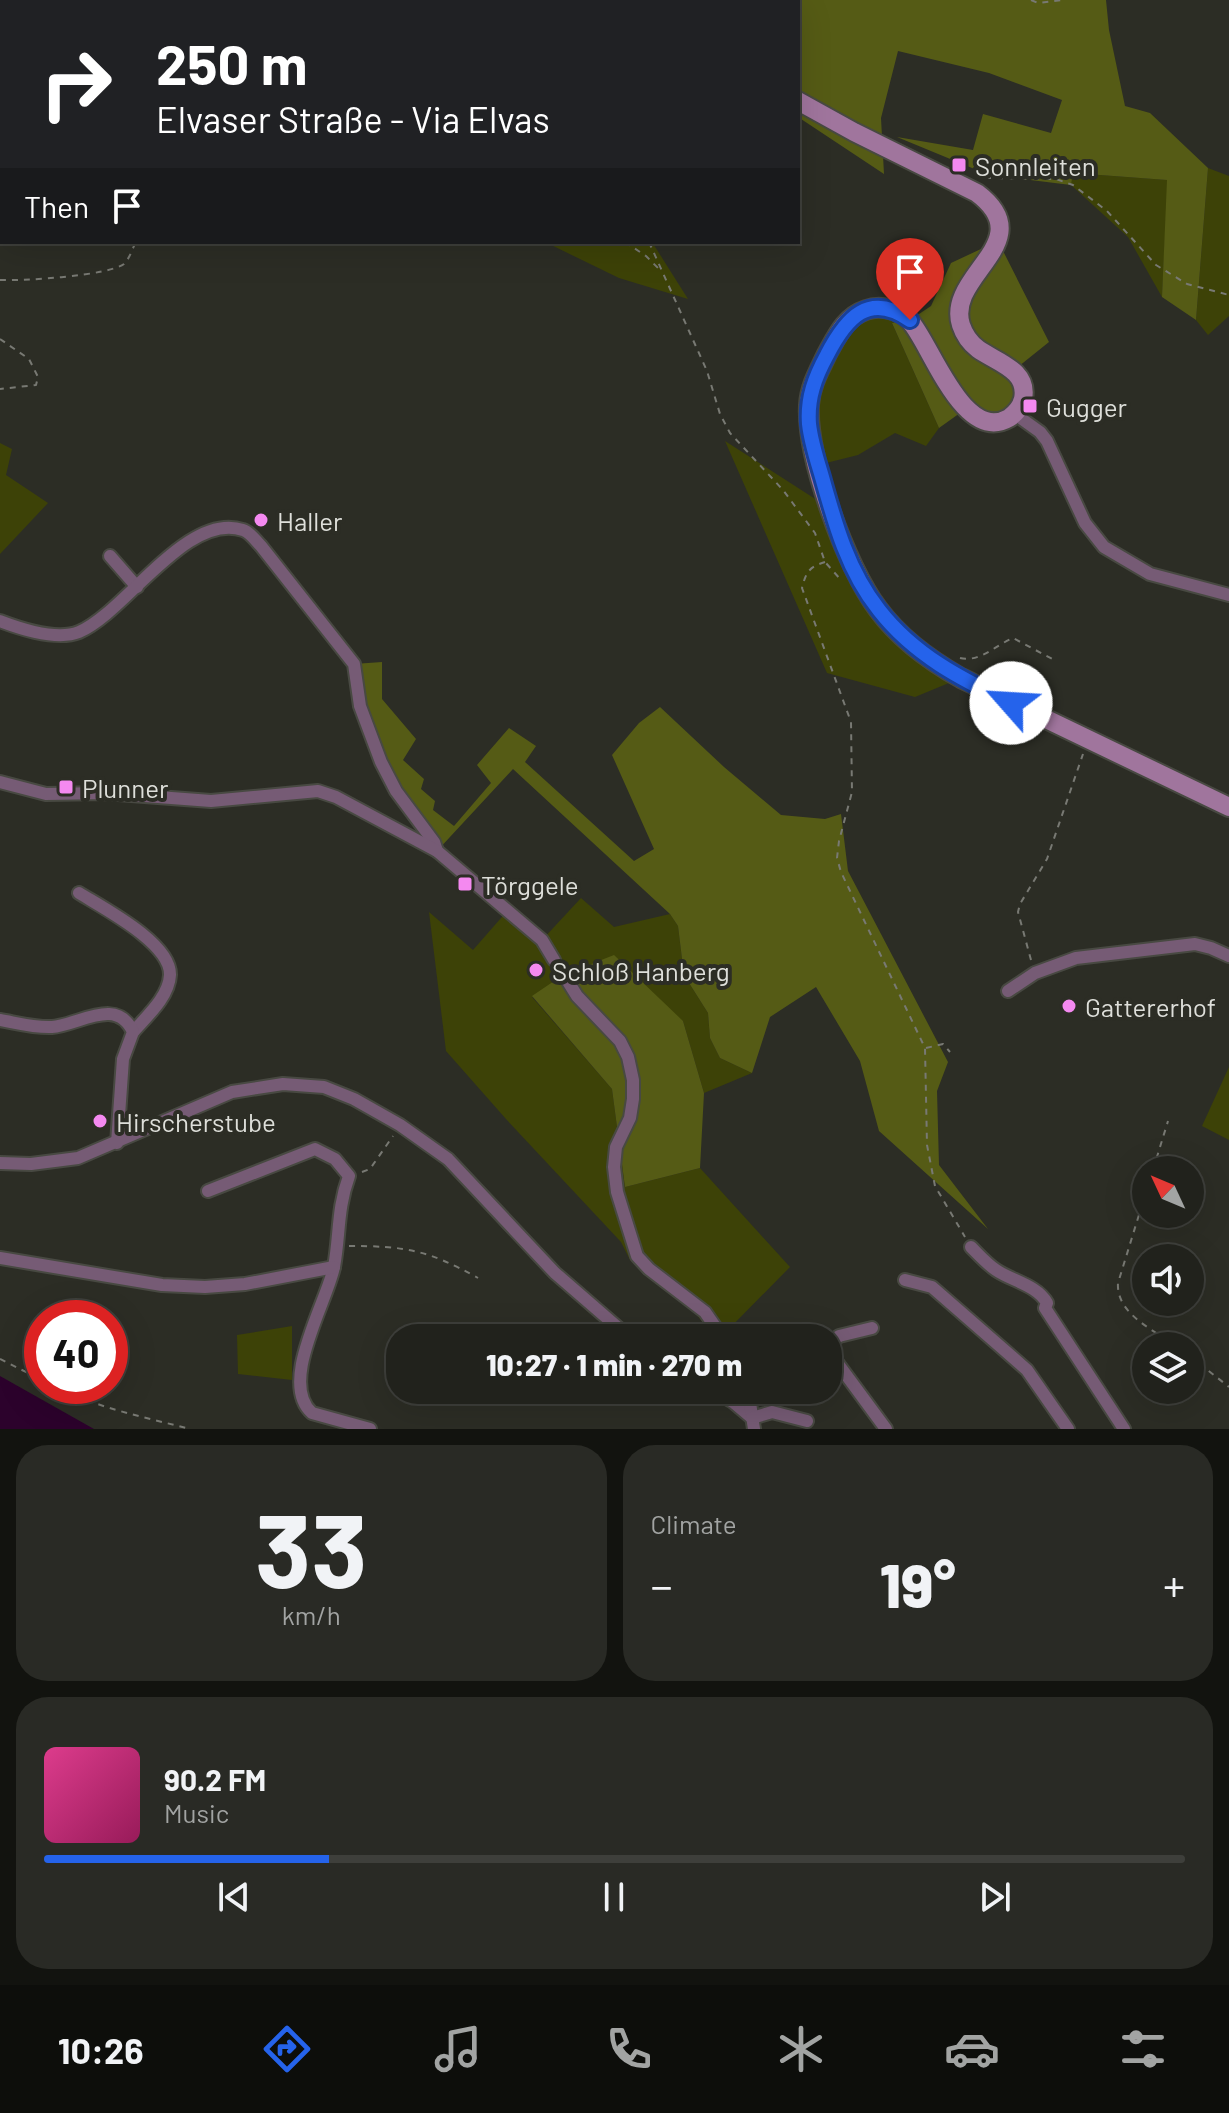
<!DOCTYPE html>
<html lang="en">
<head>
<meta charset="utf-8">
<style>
  body { margin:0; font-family:Barlow,sans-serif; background:#292a25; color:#f1f3f6; height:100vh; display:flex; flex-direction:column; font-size:30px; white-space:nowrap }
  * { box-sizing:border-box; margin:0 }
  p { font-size:26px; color:#a2a4a3 }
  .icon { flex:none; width:44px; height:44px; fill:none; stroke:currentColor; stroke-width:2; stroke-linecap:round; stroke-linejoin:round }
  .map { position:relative; height:1429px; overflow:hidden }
  .sheet { display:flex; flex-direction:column; gap:16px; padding:16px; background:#12130f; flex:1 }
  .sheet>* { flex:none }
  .banner { position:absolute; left:0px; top:0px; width:800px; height:244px; box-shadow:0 8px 32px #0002,0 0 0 2px #3e3f3b; background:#202124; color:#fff; overflow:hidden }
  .needle { width:52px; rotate:314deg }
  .controls { position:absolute; left:1132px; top:1156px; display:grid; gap:16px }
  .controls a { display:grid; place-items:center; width:72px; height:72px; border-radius:50%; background:#21221c; box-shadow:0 8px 32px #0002,0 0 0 2px #3e3f3b; font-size:40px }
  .speed { position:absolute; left:24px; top:1300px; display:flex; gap:16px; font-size:40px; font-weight:700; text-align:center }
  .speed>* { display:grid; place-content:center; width:104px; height:104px; border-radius:50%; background:#21221c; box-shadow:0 8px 32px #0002,0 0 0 2px #3e3f3b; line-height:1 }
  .speed .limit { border:12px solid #d22; background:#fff; color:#111 }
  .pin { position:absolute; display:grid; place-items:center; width:68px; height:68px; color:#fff; margin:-82px -34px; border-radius:50% 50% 50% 0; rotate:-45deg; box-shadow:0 0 8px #0007 }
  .pin .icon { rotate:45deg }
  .me { position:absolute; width:88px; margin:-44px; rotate:296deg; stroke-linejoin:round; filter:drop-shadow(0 0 6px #0008) }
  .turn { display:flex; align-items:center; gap:28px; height:168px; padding:0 24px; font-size:36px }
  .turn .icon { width:104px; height:104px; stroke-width:2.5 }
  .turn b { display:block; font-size:56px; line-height:68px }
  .then { display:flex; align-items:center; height:76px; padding:0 24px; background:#0003; gap:16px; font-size:30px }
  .big { font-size:60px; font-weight:800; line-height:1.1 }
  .sheet .tile { flex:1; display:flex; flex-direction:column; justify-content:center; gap:12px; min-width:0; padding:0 28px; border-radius:32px; background:#292a25 }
  .sheet .dial { align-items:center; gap:0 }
  .dial b { font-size:104px; line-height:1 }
  .song { display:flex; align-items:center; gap:24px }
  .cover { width:96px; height:96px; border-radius:12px; background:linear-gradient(135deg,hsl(330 70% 55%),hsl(330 70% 35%)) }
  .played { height:8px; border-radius:4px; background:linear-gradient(90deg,#2563eb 25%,#3e3f3b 25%) }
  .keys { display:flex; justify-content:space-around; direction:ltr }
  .heat { display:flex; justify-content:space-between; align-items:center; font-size:44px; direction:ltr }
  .sheet .tiles { flex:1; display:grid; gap:16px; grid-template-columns:1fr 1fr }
  .tile:last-child { grid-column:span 2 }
  .trip { position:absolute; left:386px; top:1324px; width:456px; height:80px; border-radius:32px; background:#21221c; box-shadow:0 8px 32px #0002,0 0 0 2px #3e3f3b; font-weight:800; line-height:80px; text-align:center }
  .menu { display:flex; height:128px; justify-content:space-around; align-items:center; background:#0d0e0b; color:#a2a4a3 }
  .menu .icon { width:56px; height:56px }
  .menu .on { color:#2563eb }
  .menu b { font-size:36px; color:#f1f3f6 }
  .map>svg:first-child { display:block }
</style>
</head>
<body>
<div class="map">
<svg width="1229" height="1429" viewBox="0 0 1229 1429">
  <rect width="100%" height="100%" fill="#2c2d25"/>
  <g fill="#3d4207">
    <polygon points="1208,168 1229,176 1229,316 1208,335 1196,320"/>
    <polygon points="1072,173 1168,180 1162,297 1128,237 1071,185"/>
    <polygon points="545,242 652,242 688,299 619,278"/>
    <polygon points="867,309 910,320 892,323 939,428 926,446 895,433 858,455 818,465 814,380"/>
    <polygon points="725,441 820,502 878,609 961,678 915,697 827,673"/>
    <polygon points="0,443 12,449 6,475 48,503 0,554"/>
    <polygon points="581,898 614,927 670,914 678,926 684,975 708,1013 710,1038 720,1058 752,1073 704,1093 683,1021 532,997 612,1089 625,1187 700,1168 790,1267 720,1338 716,1338 695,1313 630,1260 621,1242 506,1119 446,1051 429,912 473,950 508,910 542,940"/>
    <polygon points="1229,1067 1229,1140 1202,1126"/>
    <polygon points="292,1326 292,1380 238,1374 237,1335"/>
  </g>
  <g fill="#555b15">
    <polygon points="567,0 1106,0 1109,30 1125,106 1150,113 1208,168 1196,320 1162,297 1167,180 1073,173 1071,185 989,175 897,137 973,150 983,114 1051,133 1062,100 989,73 898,51 881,118 884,174 798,117 798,2"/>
    <polygon points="998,241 1049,342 1014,370 1022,383 1005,420 967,408 939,428 892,323 910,320 931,306 951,263"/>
    <polygon points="382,662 382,699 416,739 403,760 424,779 421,789 435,801 433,810 454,826 491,783 477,765 509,728 536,746 525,762 634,861 654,849 612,755 639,723 660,707 724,767 781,815 825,819 841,814 848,871 948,1062 937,1091 939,1165 988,1229 879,1131 860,1061 816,987 770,1017 752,1073 720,1058 710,1038 708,1013 684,975 678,926 670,914 513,769 437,851 421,838 419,821 381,762 354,664"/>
    <polygon points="614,955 683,1021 704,1093 700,1168 625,1187 612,1089 532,996 563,975"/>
  </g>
  <polygon fill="#2c022c" points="0,1376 94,1429 0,1429"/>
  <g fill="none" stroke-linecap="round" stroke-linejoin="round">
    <defs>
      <g id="street">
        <polyline points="1015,414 1040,432 1047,441 1085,523 1104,547 1150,574 1229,595"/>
        <polyline points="110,556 137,587"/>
        <path d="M0,621C21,629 57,641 79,632C126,612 187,511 243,530C250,532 255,540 261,546L354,664L360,706L381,762L396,791L434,842L437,851"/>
        <polyline points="0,782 46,794 105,793 211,801 318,791 336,797 437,851 542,940 554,960"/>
        <path d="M79,893C103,908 171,943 170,975C169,997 146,1017 133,1032"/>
        <polyline points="559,967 577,996 620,1041 628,1057 633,1080 633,1099 630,1118 616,1147 614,1167 617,1192 637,1256 649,1269 705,1312 723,1338"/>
        <polyline points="1008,991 1035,973 1076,958 1195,944 1211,948 1229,956"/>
        <path d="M0,1020C17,1023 35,1028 52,1027C79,1025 117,996 133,1032L123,1059L117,1143"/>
        <polyline points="0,1163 31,1164 78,1158 232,1092 283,1084 324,1087 354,1099 400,1125 448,1159 555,1273 630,1338"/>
        <path d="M208,1191L315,1149L335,1159L349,1176C337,1209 340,1234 334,1267C327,1302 278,1383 312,1413L370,1429"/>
        <path d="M971,1247C979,1255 987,1264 996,1270C1012,1281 1037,1285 1047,1303L1045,1308L1124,1429"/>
        <polyline points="0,1258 162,1285 205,1287 245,1284 334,1267"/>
        <polyline points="905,1280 932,1287 1002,1348 1027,1370 1068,1429"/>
        <polyline points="872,1328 839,1336 831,1343 830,1353 886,1429"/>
        <polyline points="713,1390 733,1402 752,1418"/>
        <polyline points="748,1390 754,1429"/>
        <polyline points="752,1418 772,1412 807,1421"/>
      </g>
      <g id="secondary">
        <polyline points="660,0 662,2"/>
        <path d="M798,101L854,132L977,193C1042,242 945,275 961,325C964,334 970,343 978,349C996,362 1029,370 1023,399C1021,407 1016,413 1009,418C963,444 931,344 910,321C900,309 880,305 866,310C845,317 837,336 827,354C819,371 810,386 809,405C806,457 846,567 878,609C900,639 929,660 961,678L1229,807"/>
      </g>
    </defs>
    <use href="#street" stroke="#484942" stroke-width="16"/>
    <use href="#secondary" stroke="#484942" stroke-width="22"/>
    <g stroke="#787973" stroke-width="2" stroke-dasharray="6 6" stroke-linecap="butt">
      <polyline points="35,0 38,2"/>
      <polyline points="243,0 247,2"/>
      <polyline points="1031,0 1038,3 1063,0"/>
      <polyline points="152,2 154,0"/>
      <polyline points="985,178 1056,179 1073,185 1107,211 1156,265 1187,284 1229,295"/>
      <polyline points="625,242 646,256 658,268"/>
      <polyline points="649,242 707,371 720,414 730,433 783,490 815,533 825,562 841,580"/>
      <path d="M0,280C23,281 107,276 124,264C130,258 132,249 136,242"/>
      <polyline points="0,339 29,359 38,377 36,385 0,389"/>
      <path d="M825,562C809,567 806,572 802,588L851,722L852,792L839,841L837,858L841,872L925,1048L927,1145L935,1186L965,1237"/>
      <path d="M960,658C979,663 996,645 1013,638L1056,661"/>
      <polyline points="1031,960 1018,912 1020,904 1047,859 1083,754"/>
      <polyline points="926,1048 943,1044 950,1052"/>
      <polyline points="1153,1170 1168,1121"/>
      <polyline points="362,1172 370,1169 393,1136"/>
      <path d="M1146,1192L1118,1283C1116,1314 1154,1330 1176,1346"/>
      <path d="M349,1246C406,1246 428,1250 478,1278"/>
      <polyline points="1190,1356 1229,1387"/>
      <polyline points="0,1359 42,1380"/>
      <path d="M54,1386C97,1408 144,1417 190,1429"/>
    </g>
    <use href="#street" stroke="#765b75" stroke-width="12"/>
    <use href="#secondary" stroke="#a0759d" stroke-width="18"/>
  </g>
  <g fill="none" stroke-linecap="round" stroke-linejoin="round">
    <defs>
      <path id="route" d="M910,320C869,291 846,318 827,355C815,377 807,398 809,424C811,442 817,460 822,477C835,524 848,571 879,610C914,655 961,679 1011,703"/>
    </defs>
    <use href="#route" stroke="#184099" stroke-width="20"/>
    <use href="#route" stroke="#2563eb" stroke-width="14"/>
  </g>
  <g fill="#f489f0" stroke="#2c2d25" stroke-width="3">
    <rect x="951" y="157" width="16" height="16" rx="4"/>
    <rect x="1022" y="398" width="16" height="16" rx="4"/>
    <circle cx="261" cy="520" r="8"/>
    <rect x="58" y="779" width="16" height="16" rx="4"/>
    <rect x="457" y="876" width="16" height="16" rx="4"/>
    <circle cx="536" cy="970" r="8"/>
    <circle cx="1069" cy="1006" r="8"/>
    <circle cx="100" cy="1121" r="8"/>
  </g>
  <g text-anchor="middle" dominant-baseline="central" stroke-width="8" stroke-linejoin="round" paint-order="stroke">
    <g font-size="26" fill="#dedfda" stroke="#2c2d25" text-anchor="start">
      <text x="975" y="165">Sonnleiten</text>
      <text x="1046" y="406">Gugger</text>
      <text x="277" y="520">Haller</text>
      <text x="82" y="787">Plunner</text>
      <text x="481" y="884">Törggele</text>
      <text x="552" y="970">Schloß Hanberg</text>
      <text x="1085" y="1006">Gattererhof</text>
      <text x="116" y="1121">Hirscherstube</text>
    </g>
  </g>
</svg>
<div class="controls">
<a><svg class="needle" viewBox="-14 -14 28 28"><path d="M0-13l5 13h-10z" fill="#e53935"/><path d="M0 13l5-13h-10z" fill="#a2a4a3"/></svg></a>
<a><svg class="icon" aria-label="sound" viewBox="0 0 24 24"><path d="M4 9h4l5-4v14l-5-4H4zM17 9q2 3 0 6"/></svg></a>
<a><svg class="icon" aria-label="layers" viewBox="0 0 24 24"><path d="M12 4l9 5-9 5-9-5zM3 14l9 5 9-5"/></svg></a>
</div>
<div class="speed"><div class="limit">40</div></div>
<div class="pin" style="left:910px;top:320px;background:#d93025"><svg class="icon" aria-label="arrive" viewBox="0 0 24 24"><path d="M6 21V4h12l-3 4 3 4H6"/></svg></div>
<svg class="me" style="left:1011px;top:703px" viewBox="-20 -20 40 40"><circle r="19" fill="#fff"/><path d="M0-13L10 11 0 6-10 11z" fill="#2563eb"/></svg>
<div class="trip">10:27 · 1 min · 270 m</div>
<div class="banner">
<div class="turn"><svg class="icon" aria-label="right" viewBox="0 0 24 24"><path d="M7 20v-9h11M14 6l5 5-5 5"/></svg><div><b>250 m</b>Elvaser Straße - Via Elvas</div></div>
<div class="then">Then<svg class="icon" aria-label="arrive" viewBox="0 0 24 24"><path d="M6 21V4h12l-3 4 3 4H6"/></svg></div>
</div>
</div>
<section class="sheet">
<div class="tiles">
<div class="tile dial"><b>33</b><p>km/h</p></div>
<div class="tile"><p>Climate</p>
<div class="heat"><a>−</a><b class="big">19°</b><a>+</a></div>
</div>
<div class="tile">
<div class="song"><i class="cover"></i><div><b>90.2 FM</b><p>Music</p></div></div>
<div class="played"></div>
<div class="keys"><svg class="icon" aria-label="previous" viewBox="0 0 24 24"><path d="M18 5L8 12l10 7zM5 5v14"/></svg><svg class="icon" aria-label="pause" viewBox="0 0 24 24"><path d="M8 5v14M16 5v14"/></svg><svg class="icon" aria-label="next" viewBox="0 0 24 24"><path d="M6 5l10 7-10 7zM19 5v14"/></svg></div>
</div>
</div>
</section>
<nav class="menu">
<b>10:26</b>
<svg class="icon on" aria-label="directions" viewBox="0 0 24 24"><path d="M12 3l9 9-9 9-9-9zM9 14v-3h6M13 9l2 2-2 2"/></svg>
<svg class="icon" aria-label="music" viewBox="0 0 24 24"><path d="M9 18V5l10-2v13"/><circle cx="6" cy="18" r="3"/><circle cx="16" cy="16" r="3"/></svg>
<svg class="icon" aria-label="phone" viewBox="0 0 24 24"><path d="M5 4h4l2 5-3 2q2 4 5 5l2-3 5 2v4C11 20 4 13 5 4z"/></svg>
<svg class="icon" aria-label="climate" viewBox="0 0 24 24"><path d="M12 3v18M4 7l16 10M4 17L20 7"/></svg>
<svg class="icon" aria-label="car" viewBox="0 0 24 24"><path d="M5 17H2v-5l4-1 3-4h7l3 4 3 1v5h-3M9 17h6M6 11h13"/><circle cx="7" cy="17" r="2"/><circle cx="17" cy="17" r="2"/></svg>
<svg class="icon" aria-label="filters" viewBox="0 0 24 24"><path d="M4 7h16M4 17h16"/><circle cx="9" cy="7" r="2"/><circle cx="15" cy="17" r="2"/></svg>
</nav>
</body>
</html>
